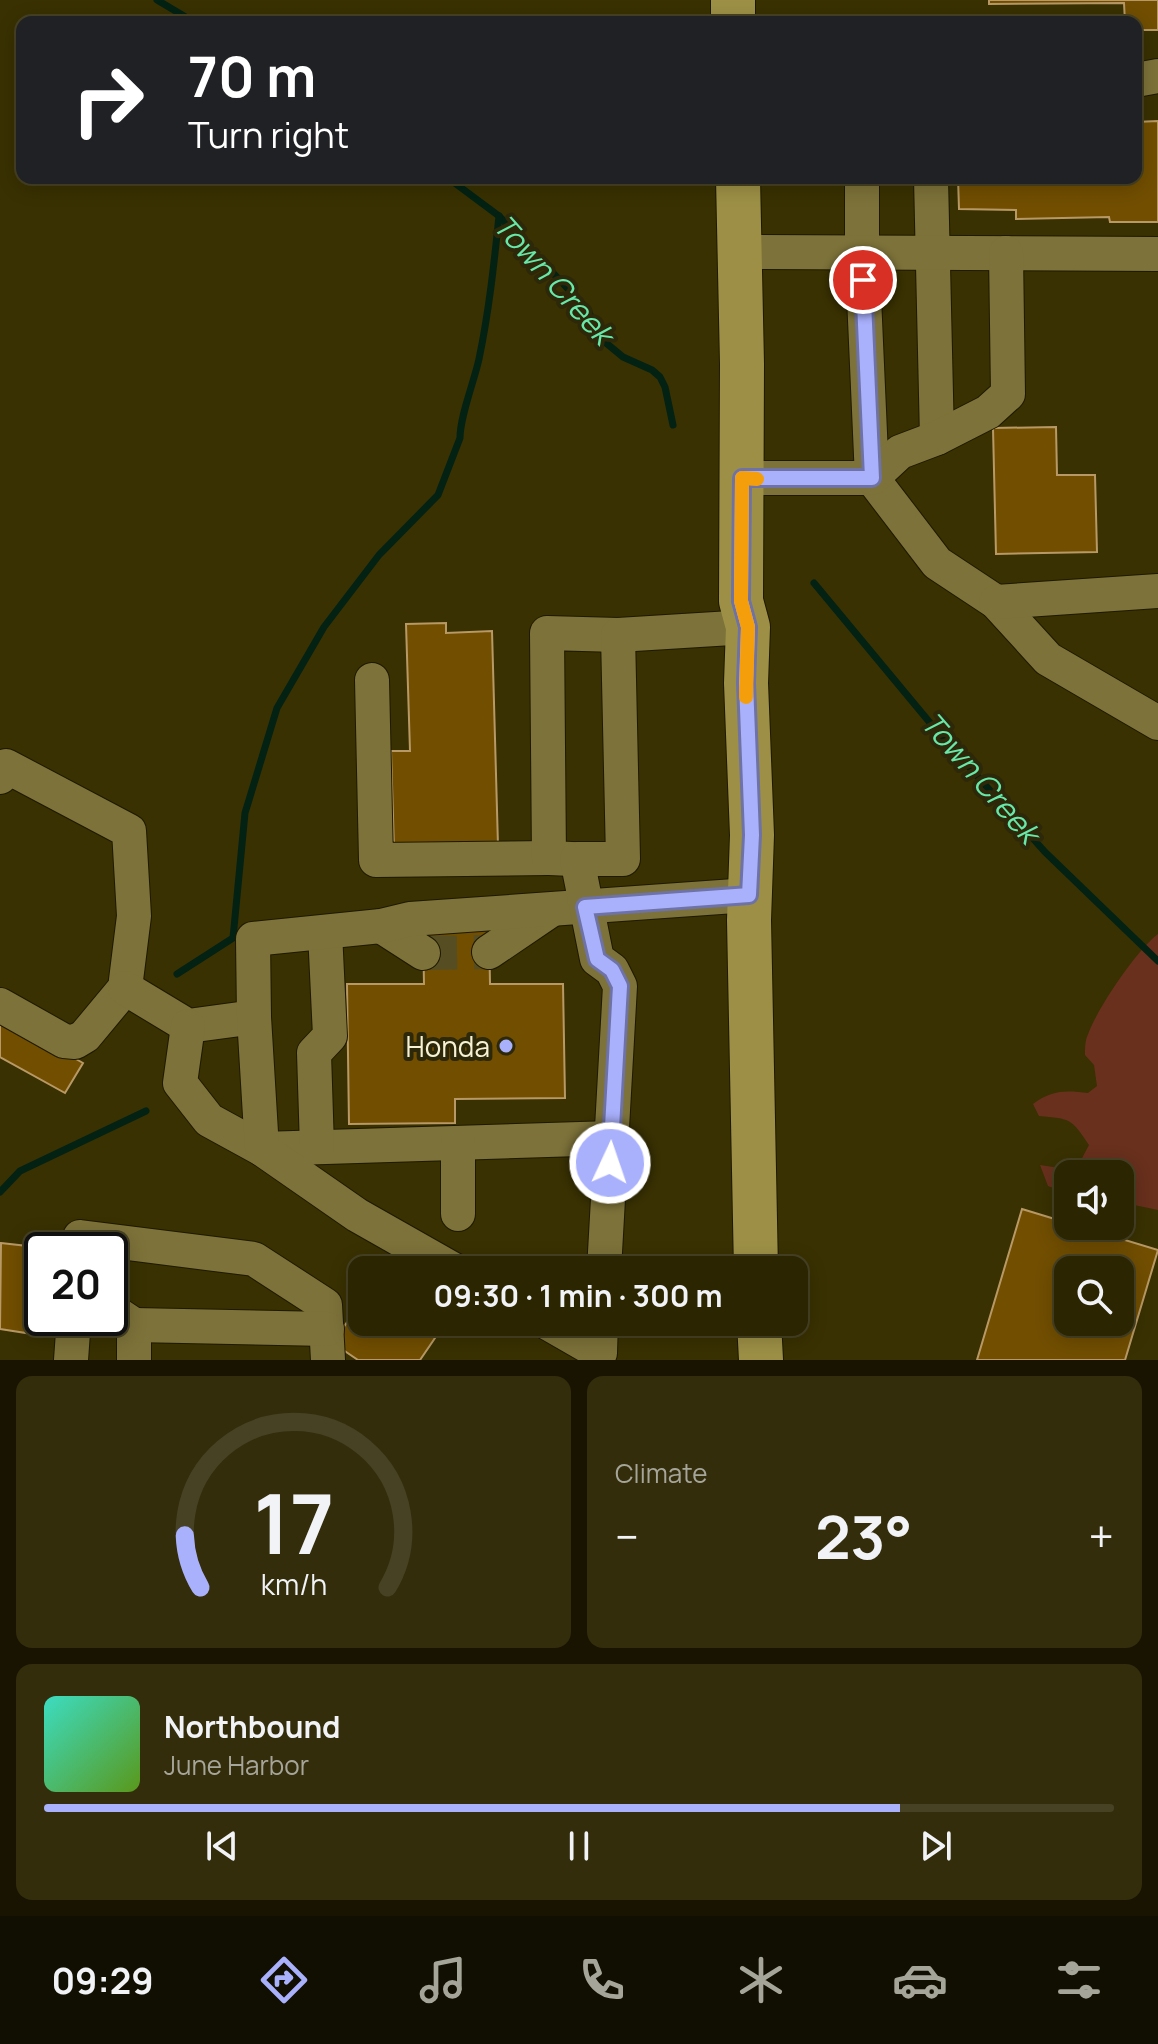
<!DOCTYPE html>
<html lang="en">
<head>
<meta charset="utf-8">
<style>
  body { margin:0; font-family:Manrope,sans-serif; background:#332d0c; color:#f1f3f6; height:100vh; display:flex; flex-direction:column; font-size:30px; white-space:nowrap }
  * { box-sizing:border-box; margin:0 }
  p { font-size:26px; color:#a6a599 }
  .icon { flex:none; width:44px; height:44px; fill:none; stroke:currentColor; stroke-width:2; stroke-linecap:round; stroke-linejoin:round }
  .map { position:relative; height:1360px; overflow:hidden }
  .sheet { display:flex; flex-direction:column; gap:16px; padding:16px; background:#181401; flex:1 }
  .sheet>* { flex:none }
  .hud { position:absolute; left:16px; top:16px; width:1126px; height:168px; border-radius:16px; box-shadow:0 4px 20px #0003,0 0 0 2px #474224; background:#202124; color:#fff; overflow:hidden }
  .controls { position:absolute; left:1054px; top:1160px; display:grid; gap:16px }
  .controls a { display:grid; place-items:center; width:80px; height:80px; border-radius:16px; background:#2b2502; box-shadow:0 4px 20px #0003,0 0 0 2px #474224; font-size:40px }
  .speed { position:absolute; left:24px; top:1232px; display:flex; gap:16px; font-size:40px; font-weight:700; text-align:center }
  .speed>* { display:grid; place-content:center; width:104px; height:104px; border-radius:50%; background:#2b2502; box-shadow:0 4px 20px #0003,0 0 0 2px #474224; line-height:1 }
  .speed .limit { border:4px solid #111; border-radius:12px; background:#fff; color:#111 }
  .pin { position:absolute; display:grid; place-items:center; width:68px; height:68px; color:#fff; margin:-34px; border:4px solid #fff; border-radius:50%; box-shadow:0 2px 8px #0007 }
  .me { position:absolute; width:88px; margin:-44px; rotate:3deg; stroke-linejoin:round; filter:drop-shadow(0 0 6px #0008) }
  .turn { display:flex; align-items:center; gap:28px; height:168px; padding:0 40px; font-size:36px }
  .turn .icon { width:104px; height:104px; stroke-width:2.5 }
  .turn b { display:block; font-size:56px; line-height:68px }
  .big { font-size:60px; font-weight:700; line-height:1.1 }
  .sheet .tile { flex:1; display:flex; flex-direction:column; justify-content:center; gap:12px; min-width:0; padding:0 28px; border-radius:16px; background:#332d0c }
  .sheet .dial { align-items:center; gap:0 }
  .dial svg { height:208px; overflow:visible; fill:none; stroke:#474224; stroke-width:7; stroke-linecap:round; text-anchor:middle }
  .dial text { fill:#f1f3f6; stroke:none }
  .song { display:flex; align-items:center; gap:24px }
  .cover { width:96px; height:96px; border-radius:12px; background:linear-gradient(135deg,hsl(170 70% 55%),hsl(90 70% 35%)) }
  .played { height:8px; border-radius:4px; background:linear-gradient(90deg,#a9b0fc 80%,#474224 80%) }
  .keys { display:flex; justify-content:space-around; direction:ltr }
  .heat { display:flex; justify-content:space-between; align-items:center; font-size:44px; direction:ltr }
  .sheet .tiles { flex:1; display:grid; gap:16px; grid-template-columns:1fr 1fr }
  .tile:last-child { grid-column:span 2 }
  .trip { position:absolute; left:348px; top:1256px; width:460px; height:80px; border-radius:16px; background:#2b2502; box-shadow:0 4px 20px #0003,0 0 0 2px #474224; font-weight:700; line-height:80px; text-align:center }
  .tabs { display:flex; height:128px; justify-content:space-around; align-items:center; background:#110f01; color:#a6a599 }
  .tabs .icon { width:56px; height:56px }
  .tabs .current { color:#a9b0fc }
  .tabs b { font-size:36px; color:#f1f3f6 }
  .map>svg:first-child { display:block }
</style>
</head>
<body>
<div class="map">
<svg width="1158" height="1360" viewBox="0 0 1158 1360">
  <rect width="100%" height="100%" fill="#393102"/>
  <path fill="#68301d" d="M1158,934V1210L1120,1202V1174H1068V1193L1048,1186L1040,1165L1059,1168L1079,1164L1089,1145C1071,1118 1071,1119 1039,1116L1033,1104C1051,1090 1066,1090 1088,1093L1097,1086L1094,1065L1085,1055C1085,1050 1085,1042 1087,1037C1096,1010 1136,951 1158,934Z"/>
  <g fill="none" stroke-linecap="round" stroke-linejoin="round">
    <g stroke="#032213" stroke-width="7">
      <polyline points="157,0 194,22"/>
      <polyline points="448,178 499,216 588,310 600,338 623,357 652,370 660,377 665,387 673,425"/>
      <polyline points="814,583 936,730 1045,852 1158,961"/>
      <path d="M177,974L233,938L245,813L277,708L324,627L379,555L438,495L460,438C460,416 474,382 479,359C489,311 494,264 499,216"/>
      <polyline points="0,1192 20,1171 146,1111"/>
    </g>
  </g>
  <g fill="#714e00" stroke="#b89965" stroke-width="2" fill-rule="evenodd">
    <polygon points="989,0 1158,0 1158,30 1136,30 1136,22 1125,22 1124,3 989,4"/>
    <polygon points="1158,121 1158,222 1110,222 1109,217 1016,219 1016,210 959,209 958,178 1136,178 1136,122"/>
    <polygon points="1056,427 1057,475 1095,475 1097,552 996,554 993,428"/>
    <polygon points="446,623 446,633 492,631 498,846 394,849 391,751 410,751 406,624"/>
    <polygon points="423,930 489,930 490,984 563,984 565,1098 455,1099 455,1123 349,1124 347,984 424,984"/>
    <polygon points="0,1016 83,1063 65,1093 0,1057"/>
    <path d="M1022,1209L1068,1223V1226H1079L1158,1250L1125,1360H977ZM1068,1270H1120V1322H1068Z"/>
    <polygon points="1,1243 36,1247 26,1333 0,1329"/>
    <polygon points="362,1300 362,1322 412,1322 435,1338 420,1360 358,1360 333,1343"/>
  </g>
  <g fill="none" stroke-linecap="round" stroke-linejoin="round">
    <polyline stroke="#564e22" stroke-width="34" stroke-dasharray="34 17" stroke-linecap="butt" points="423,953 489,952"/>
    <defs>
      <g id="minor">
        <polyline points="1136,80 1158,76"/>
        <polyline points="862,178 862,252 872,478"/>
        <polyline points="931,178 937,438"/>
        <polyline points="741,252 1158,254"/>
        <polyline points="742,478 872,478 937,563 996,602 1048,659 1158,723"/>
        <polyline points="872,478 900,452 937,438 988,412 1008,394 1006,253"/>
        <polyline points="996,602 1158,591"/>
        <polyline points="372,680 376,860 549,858"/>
        <polyline points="0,777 6,766 129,831 134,916 125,988 85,1036 75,1042 64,1041 0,1005"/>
        <polyline points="572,859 549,858 547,633 618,635"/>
        <polyline points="381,926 423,953"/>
        <polyline points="489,952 551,910"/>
        <polyline points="125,988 188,1026 254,1017"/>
        <polyline points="188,1026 180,1083 209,1120 262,1149 612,1138"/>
        <polyline points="317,1147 314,1053 330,1036 325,932"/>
        <polyline points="458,1214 458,1143"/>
        <polyline points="79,1250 80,1237 254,1259 325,1305 328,1360"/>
        <polyline points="454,1270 357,1215 262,1149 254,1017 253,939 381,926 410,919 749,895"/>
        <polyline points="604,1270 620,986 612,970 597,959 577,859 623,859 618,635 748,627"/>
        <polyline points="110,1309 134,1325 134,1360"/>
        <polyline points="546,1322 600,1353 601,1322"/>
        <polyline points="134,1325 327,1329"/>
        <polyline points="71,1360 74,1318"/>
      </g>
      <g id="highway">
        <polyline points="733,22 733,0"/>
        <polyline points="738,178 742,364 741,601 748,627 746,683 752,835 749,920 756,1270"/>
        <polyline points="759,1322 761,1360"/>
      </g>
    </defs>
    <use href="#minor" stroke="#1e1900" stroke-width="36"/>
    <use href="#highway" stroke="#1e1900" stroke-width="46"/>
    <use href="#minor" stroke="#7d7239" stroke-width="34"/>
    <use href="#highway" stroke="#9d9046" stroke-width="44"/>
  </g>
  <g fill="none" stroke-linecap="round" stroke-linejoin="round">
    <defs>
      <polyline id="route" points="610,1163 620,986 612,970 597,959 585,907 749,895 752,835 746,683 748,627 741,601 742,478 872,478 863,280"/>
    </defs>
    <use href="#route" stroke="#6e72a4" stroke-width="20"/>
    <use href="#route" stroke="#a9b0fc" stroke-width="14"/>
    <polyline stroke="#f59e0b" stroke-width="14" points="746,697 748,627 741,601 742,478 757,479"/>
  </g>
  <circle fill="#a9b0fc" stroke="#2d2809" stroke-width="3" cx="506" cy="1046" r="8"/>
  <g text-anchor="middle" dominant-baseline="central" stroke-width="8" stroke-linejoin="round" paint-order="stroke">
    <g font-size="28" fill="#f7f2d5" stroke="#2d2809" text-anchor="end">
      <text x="490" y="1046">Honda</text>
    </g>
    <g font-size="30" font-style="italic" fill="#67e8a8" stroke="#2d2809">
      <text transform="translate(554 279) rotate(48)">Town Creek</text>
      <text transform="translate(981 777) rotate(49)">Town Creek</text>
    </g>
  </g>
</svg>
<div class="controls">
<a><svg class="icon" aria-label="sound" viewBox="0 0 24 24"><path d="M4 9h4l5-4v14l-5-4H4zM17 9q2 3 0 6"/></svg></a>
<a><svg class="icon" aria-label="search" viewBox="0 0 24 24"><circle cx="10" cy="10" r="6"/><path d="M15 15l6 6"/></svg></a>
</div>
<div class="speed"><div class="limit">20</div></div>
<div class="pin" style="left:863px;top:280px;background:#d93025"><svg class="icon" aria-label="arrive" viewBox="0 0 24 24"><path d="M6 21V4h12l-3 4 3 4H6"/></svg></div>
<svg class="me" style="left:610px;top:1163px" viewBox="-20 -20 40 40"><circle r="17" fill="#a9b0fc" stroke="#fff" stroke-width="3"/><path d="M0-11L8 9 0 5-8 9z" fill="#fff"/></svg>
<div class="trip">09:30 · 1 min · 300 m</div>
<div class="hud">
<div class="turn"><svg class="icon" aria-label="right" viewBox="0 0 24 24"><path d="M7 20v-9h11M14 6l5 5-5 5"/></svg><div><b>70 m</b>Turn right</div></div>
</div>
</div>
<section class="sheet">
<div class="tiles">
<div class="tile dial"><svg viewBox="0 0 100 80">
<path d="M14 69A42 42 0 1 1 86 69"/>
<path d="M14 69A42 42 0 0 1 8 49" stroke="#a9b0fc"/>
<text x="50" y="56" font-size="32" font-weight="700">17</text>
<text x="50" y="72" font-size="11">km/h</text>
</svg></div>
<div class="tile"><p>Climate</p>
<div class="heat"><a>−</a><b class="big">23°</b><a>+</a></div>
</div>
<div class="tile">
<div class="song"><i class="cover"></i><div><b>Northbound</b><p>June Harbor</p></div></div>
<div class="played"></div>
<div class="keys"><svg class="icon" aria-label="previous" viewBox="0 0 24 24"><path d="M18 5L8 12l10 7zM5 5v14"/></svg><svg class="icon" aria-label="pause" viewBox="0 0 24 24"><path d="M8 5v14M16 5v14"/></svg><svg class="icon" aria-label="next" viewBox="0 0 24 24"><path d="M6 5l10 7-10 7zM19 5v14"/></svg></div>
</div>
</div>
</section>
<nav class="tabs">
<b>09:29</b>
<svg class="icon current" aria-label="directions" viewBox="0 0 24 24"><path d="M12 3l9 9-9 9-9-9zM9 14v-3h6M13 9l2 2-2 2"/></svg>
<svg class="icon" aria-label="music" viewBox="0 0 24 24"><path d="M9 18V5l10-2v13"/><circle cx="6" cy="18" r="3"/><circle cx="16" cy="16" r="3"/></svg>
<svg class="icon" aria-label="phone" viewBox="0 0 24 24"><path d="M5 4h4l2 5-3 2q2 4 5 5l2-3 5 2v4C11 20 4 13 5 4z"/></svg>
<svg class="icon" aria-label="climate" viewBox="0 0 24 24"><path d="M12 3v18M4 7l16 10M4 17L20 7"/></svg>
<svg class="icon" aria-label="car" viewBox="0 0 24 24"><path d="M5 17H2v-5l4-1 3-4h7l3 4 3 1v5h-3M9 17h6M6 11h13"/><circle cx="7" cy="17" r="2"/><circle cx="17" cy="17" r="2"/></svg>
<svg class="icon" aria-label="filters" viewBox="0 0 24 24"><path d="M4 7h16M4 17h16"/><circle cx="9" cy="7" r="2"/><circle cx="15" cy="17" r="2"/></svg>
</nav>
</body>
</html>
